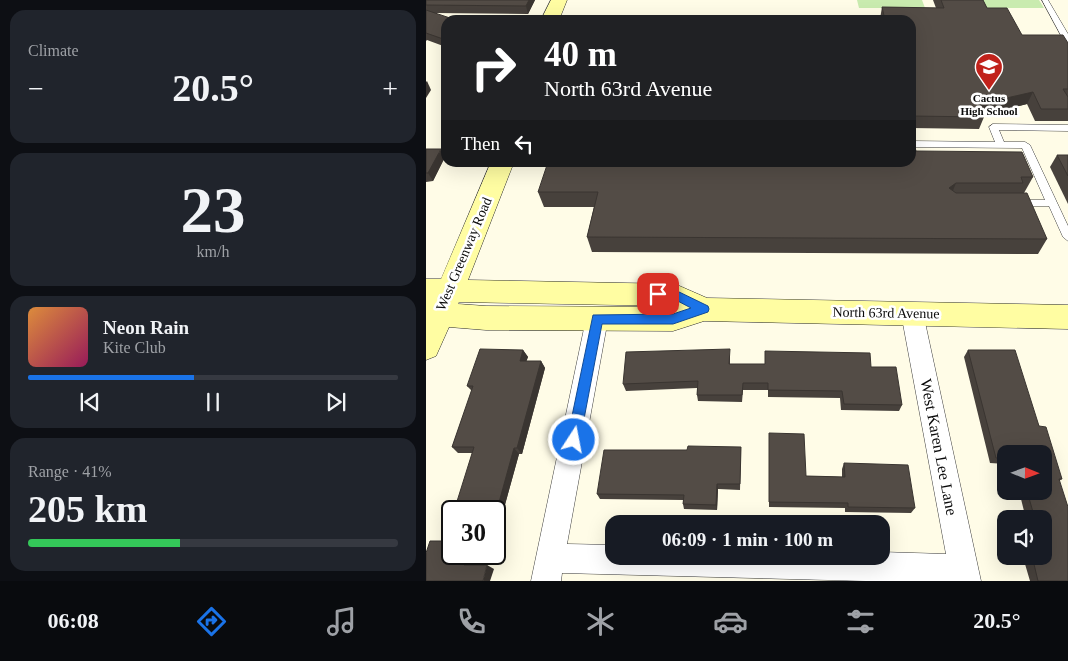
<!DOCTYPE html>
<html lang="en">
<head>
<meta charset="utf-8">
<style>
  body { margin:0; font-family:Georgia,serif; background:#20242c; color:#f1f3f6; height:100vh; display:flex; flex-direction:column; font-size:19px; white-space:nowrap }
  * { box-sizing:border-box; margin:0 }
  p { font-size:16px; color:#9ea1a6 }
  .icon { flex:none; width:28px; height:28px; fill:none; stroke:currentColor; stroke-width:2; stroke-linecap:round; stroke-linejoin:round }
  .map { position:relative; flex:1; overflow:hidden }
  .drawer { display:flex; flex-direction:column; gap:10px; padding:10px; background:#0d0f14; width:426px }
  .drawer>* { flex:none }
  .top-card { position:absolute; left:15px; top:15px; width:475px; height:152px; border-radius:15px; box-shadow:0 5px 20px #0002; background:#202124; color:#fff; overflow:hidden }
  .needle { width:32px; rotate:91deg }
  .fabs { position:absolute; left:571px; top:445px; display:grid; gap:10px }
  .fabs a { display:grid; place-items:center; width:55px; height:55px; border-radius:10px; background:#171b24; box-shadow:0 5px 20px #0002; font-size:25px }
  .speed { position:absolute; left:15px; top:500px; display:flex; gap:10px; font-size:25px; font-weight:700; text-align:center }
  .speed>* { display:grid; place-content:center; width:65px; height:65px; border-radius:50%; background:#171b24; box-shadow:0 5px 20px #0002; line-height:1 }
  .speed .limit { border:2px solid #111; border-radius:8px; background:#fff; color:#111 }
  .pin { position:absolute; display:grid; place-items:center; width:42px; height:42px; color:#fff; margin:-21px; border-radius:10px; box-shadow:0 2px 8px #0006 }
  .me { position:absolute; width:55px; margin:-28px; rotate:11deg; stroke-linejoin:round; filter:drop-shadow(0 0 4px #0008) }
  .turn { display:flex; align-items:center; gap:18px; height:105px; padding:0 20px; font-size:22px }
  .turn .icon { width:65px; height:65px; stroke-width:2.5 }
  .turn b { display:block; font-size:35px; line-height:42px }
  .then { display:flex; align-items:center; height:48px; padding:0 20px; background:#0003; gap:10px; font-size:19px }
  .big { font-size:38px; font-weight:800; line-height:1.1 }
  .drawer .card { flex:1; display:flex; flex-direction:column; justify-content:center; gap:8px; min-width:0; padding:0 18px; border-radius:15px; background:#20242c }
  .drawer .dial { align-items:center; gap:0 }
  .dial b { font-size:65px; line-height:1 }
  .song { display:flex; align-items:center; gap:15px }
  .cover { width:60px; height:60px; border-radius:8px; background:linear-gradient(135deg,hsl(30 70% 55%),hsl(330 70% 35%)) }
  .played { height:5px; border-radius:2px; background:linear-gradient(90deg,#1a73e8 45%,#363941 45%) }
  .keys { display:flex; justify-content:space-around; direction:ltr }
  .heat { display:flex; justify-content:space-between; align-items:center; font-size:28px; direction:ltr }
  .charge { height:8px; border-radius:4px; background:linear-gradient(90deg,#34c759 41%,#363941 0) }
  .trip { position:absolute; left:179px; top:515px; width:285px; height:50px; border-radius:15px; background:#171b24; box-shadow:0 5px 20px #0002; font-weight:800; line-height:50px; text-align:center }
  .dock { display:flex; height:80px; justify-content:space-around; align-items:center; background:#090b0e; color:#9ea1a6 }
  .dock .icon { width:35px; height:35px }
  .dock .current { color:#1a73e8 }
  .dock b { font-size:22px; color:#f1f3f6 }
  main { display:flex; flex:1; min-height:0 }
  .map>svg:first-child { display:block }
</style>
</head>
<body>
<main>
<section class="drawer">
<div class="card"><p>Climate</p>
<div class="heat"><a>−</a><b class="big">20.5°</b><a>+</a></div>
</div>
<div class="card dial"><b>23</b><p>km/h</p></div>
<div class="card">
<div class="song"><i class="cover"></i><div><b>Neon Rain</b><p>Kite Club</p></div></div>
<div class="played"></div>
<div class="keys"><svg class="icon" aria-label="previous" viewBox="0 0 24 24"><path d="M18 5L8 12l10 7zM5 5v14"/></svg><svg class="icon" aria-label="pause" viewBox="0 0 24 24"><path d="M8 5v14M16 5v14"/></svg><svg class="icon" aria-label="next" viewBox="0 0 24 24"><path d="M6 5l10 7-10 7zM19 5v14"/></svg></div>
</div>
<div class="card"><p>Range · 41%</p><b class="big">205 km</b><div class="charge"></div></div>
</section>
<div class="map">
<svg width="642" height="581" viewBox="0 0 642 581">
  <rect width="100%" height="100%" fill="#fffce7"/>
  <g fill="#c9ebaf">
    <polygon points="431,0 496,0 499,8 433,8"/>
    <polygon points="548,0 613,0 618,8 552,8"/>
  </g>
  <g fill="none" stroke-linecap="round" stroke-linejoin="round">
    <defs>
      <g id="lane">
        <polygon points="616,0 622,0 642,34 642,43 638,41"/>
        <polygon points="567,124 642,125 642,131 573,130 578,142 599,142 604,145 642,226 642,241 637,237 623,206 592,206 587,203 592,200 619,200 596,148 485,147 485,141 569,142 563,127"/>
      </g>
      <polygon id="street" points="486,304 494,307 497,313 555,581 440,581 136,573 135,581 105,581 160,319 163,313 171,310 179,313 182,319 141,544 188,545 188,556 455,556 455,552 520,554 475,313 478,307"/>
      <g id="secondary">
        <polygon points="125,0 141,0 133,20 115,20"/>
        <path d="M65,162H88L42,280L249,284L281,298L642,305V329L278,321L247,331L60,330L23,327L10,356L0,360V301H5H0V279H15ZM33,302L246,306L248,307L60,306L32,304Z"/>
      </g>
    </defs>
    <use href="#lane" stroke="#3d3d3d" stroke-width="1"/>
    <use href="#street" stroke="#3d3d3d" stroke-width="1"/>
    <use href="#secondary" stroke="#2c2c2c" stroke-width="1"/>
    <use href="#lane" fill="#fff" fill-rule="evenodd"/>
    <use href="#street" fill="#fff" fill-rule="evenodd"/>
    <use href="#secondary" fill="#fffda2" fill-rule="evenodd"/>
  </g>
  <g fill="#47413c">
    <polygon points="0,0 109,0 102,14 9,13 20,20 20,47 1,40 0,41"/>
    <polygon points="507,0 557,0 561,8 596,35 642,43 642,121 609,121 601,104 558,115 558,117 553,129 485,128 485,20 454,20 454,19 456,7 510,8"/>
    <polygon points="0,149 19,157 7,181 0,182"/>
    <polygon points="490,151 607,177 598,193 621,239 612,254 166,252 161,237 168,207 118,207 112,192"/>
    <polygon points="631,155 642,155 642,204 624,167"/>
    <polygon points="97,350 102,357 100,361 115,361 119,368 96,454 93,454 72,530 69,530 69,511 47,453 32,453 26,447 46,391 41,386"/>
    <polygon points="542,350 613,426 636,479 633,481 642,581 604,581 599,564 590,564 588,556 618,556 618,519 600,519 593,491 618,491 618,454 580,454 580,464 564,463 538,357"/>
    <polygon points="339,351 445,367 476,405 473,411 415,410 414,398 342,397 342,390 317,390 316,402 272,401 271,395 271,388 200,391 197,384 304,356 304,364 339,364"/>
    <polygon points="343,433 380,476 416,477 416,469 418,463 489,508 485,513 419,512 419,508 343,507"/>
    <polygon points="315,447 314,490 292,489 291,510 258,509 257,504 257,500 174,499 171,494 261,450"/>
  </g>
  <g fill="#3a3531">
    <polygon points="103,0 109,0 102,14 100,6"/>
    <polygon points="1,81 5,90 0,98 0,82"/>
    <polygon points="607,92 601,104 550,117 554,104"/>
    <polygon points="15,149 19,157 7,181 2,173"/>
    <polygon points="530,183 524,198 523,188"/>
    <polygon points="97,350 102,357 98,368 94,361"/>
    <polygon points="115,361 119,368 96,454 91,448"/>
    <polygon points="88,448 93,454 72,530 69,528 69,517"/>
    <polygon points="291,484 292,489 291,510 290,505"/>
    <polygon points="42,554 50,554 46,569 38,565"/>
    <polygon points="61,565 68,569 64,581 57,581"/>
  </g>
  <g fill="#534c46" stroke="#3a3531">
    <polygon points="0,0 103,0 100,6 0,5"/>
    <polygon points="515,0 557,0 561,8 581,8 596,35 637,35 642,43 642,89 637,89 642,97 642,109 615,109 607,92 554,104 558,117 485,116 485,20 459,20 456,7 518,8"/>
    <polygon points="0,10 30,20 20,20 20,40 0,33"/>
    <polygon points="485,137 486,137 490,151 596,152 607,177 595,177 597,183 530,183 523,188 530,193 601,193 621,239 161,237 172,192 112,192 122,162 485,162"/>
    <polygon points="0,149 15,149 2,173 0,173"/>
    <polygon points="631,155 642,155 642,176"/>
    <polygon points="54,349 97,350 94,361 115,361 91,448 88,448 69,517 69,511 28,511 48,447 26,447 47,386 41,386"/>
    <polygon points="304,349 303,364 339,364 339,351 444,353 445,367 470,367 476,405 418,404 416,391 342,390 342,383 317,383 316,395 271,395 272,381 197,384 200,352"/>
    <polygon points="542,350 589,350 613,426 620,427 636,479 633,479 642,507 642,581 612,581 607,560 597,560 596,556 618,556 618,519 609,519 601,491 618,491 618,454 580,454 580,458 570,458"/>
    <polygon points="343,433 378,434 380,476 419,477 418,463 482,465 489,508 422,507 422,503 343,502"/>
    <polygon points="262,446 315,447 314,484 291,484 290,505 257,504 258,495 171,494 178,450 261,450"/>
    <polygon points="26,516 26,554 42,554 38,565 61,565 57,581 0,581 0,553 4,541 18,541"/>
  </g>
  <polygon fill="#1a73e8" stroke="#114b97" points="232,290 249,290 282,306 283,309 282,312 247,324 176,324 154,440 152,445 148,447 143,445 141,440 167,315 247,314 265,308 248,299 228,297 226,294 228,291"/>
  <defs>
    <symbol id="school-pin" viewBox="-11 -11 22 30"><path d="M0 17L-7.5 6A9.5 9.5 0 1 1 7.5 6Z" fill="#c1221b" stroke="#fff"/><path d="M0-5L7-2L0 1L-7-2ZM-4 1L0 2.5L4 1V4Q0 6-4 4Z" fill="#fff"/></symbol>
  </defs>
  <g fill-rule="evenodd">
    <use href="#school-pin" x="547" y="51" width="32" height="43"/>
  </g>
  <g text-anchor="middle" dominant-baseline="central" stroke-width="5" stroke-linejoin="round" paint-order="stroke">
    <g font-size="11" font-weight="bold" fill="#0a0a0a" stroke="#fff">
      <text x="563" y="98">Cactus<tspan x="563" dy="13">High School</tspan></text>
    </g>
    <g font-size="14" fill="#0a0a0a" stroke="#fff">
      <text transform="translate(38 254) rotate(-67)">West Greenway Road</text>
      <text transform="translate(460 313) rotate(1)">North 63rd Avenue</text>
    </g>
    <g font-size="16" fill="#0a0a0a" stroke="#fff">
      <text transform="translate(513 447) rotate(79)">West Karen Lee Lane</text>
    </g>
  </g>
</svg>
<div class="fabs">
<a><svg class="needle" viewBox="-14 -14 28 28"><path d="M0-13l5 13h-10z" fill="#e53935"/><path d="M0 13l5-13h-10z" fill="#9ea1a6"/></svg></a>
<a><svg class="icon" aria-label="sound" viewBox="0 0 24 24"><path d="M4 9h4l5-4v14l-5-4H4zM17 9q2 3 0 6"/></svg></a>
</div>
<div class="speed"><div class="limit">30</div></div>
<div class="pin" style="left:232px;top:294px;background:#d93025"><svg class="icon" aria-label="arrive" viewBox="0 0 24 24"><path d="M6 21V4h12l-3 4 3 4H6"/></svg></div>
<svg class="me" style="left:148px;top:440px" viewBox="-20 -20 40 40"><circle r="17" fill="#1a73e8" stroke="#fff" stroke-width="3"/><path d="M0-11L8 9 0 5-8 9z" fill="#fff"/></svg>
<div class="trip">06:09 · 1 min · 100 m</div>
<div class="top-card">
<div class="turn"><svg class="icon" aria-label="right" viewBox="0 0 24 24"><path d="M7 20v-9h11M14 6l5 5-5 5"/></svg><div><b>40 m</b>North 63rd Avenue</div></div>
<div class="then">Then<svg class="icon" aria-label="left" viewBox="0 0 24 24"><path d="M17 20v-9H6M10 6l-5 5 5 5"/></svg></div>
</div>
</div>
</main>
<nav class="dock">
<b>06:08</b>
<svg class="icon current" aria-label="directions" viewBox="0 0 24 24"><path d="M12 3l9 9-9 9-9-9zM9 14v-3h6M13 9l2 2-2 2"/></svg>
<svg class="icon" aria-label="music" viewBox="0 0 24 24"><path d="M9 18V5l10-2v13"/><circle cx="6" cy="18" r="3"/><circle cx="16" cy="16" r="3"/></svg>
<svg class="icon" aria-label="phone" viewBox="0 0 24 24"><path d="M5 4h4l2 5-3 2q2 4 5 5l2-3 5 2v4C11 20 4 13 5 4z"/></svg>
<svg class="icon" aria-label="climate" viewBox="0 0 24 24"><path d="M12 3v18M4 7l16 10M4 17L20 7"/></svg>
<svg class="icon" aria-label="car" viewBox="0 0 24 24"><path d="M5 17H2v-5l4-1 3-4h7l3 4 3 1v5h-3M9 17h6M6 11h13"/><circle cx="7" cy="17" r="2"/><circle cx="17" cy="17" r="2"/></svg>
<svg class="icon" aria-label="filters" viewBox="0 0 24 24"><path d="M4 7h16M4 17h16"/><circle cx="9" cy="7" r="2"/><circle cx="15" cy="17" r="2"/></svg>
<b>20.5°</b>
</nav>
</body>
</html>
